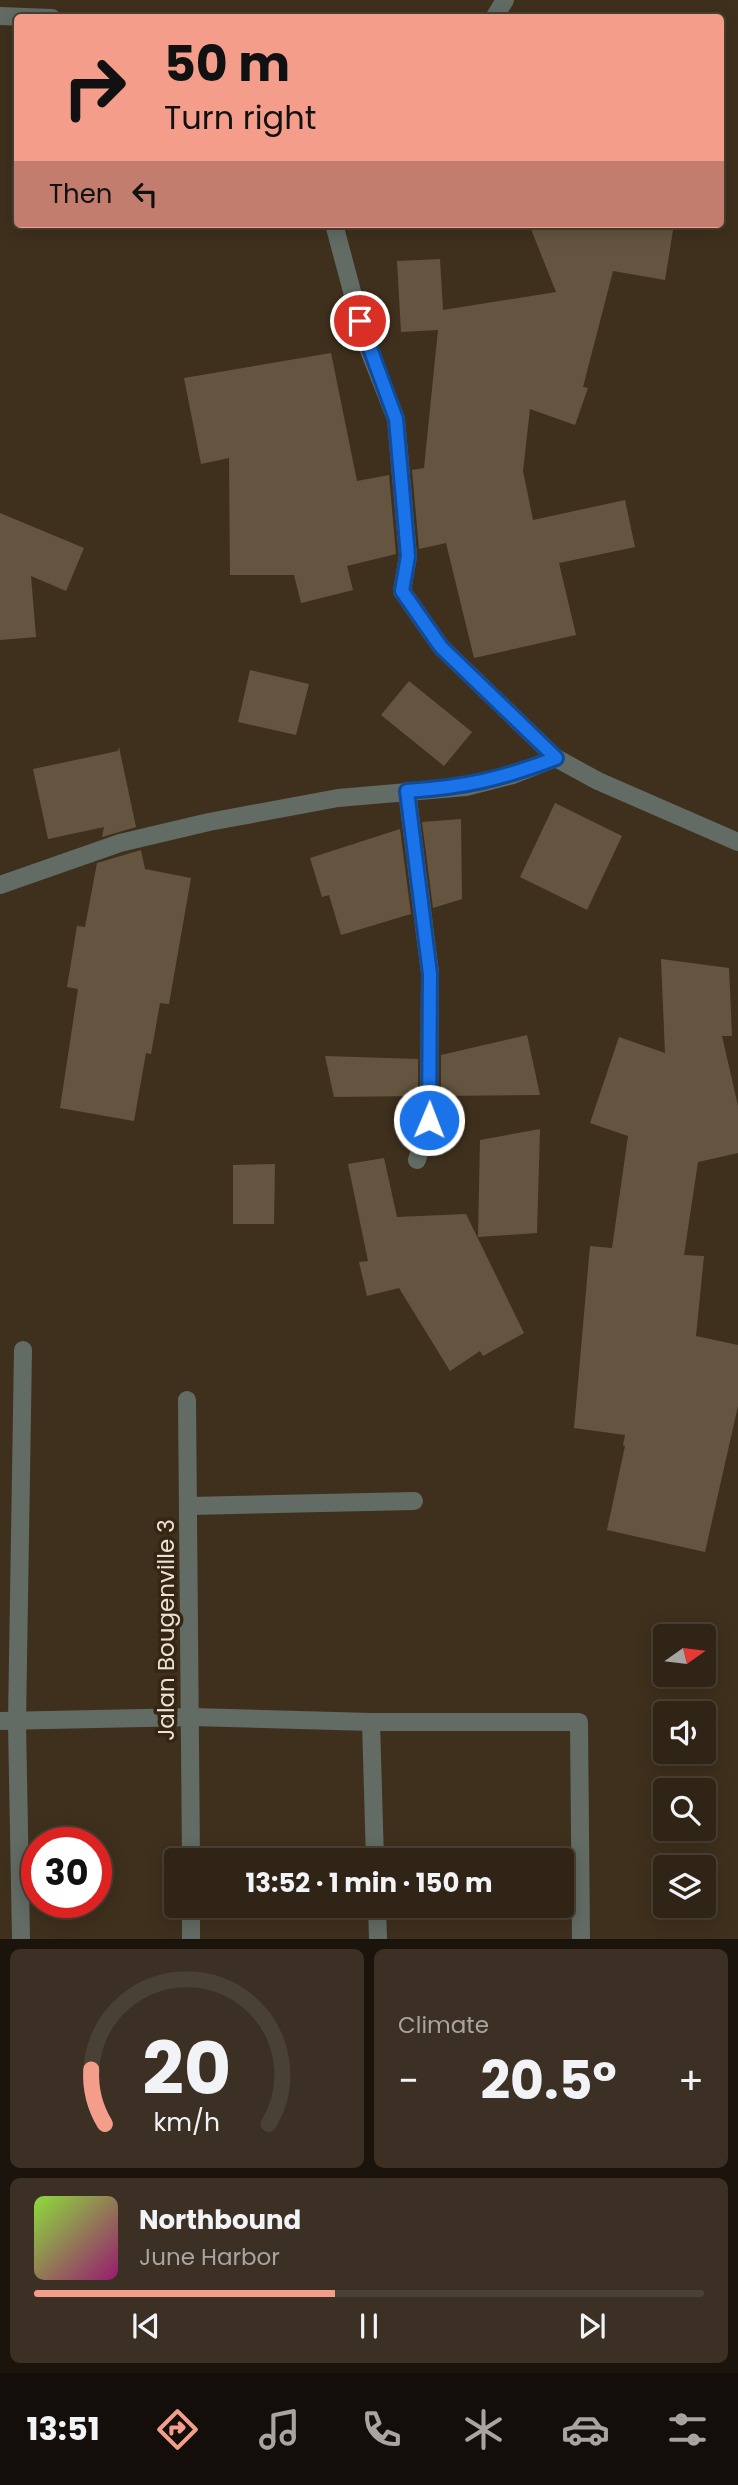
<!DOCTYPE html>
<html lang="en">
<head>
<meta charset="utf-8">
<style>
  body { margin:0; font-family:Poppins,sans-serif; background:#3b3023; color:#f1f3f6; height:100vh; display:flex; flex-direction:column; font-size:26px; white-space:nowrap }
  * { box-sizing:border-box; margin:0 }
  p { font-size:23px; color:#a7a4a1 }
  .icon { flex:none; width:38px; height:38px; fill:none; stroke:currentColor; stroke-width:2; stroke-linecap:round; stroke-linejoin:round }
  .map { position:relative; height:1939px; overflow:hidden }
  .details { display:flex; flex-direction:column; gap:10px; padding:10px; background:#1a140c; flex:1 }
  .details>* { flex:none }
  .hud { position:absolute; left:14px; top:14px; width:710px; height:214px; border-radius:7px; box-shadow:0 4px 18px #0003,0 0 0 2px #4a4135; background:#f49d8b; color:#111; overflow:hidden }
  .needle { width:46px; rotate:76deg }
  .tools { position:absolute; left:653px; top:1624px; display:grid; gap:14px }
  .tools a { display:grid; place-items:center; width:63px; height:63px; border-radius:7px; background:#2f2416; box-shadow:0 4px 18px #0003,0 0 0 2px #4a4135; font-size:35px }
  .speed { position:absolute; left:21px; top:1827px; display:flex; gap:14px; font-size:35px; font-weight:700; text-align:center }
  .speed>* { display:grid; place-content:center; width:91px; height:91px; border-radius:50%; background:#2f2416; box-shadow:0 4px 18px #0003,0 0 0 2px #4a4135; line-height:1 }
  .speed .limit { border:10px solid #d22; background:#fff; color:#111 }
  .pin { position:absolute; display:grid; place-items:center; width:60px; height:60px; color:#fff; margin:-30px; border:4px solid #fff; border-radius:50%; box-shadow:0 2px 7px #0007 }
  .me { position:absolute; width:77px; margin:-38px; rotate:1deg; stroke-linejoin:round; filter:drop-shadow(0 0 5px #0008) }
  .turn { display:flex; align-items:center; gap:24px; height:147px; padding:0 35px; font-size:32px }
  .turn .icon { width:91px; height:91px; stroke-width:2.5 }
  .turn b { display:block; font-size:49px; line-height:60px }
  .then { display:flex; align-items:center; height:66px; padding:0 35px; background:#0003; gap:14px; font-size:26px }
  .big { font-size:52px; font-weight:700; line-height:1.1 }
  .details .card { flex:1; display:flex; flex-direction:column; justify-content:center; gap:10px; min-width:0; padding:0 24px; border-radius:10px; background:#3b3023 }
  .details .dial { align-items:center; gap:0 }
  .dial svg { height:182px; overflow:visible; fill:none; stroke:#4a4135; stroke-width:7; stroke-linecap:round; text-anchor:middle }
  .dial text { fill:#f1f3f6; stroke:none }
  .song { display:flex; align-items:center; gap:21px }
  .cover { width:84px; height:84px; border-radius:10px; background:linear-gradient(135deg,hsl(90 70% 55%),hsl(320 70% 35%)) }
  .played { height:7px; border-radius:4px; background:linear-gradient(90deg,#f49d8b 45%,#4a4135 45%) }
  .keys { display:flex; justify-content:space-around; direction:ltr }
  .heat { display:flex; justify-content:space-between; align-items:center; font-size:38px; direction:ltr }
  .details .tiles { flex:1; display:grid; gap:10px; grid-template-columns:1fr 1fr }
  .card:last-child { grid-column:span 2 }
  .trip { position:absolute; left:164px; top:1848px; width:410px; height:70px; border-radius:7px; background:#2f2416; box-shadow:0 4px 18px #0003,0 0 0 2px #4a4135; font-weight:700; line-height:70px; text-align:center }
  .tab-bar { display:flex; height:112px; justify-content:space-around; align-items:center; background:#130e09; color:#a7a4a1 }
  .tab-bar .icon { width:49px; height:49px }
  .tab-bar .on { color:#f49d8b }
  .tab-bar b { font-size:32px; color:#f1f3f6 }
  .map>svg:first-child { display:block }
</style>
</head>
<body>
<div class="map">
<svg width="738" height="1939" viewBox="0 0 738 1939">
  <rect width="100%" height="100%" fill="#3f301d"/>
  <g fill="#655540">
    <polygon points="529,224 674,224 665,280 613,271 583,387 588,388 575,425 530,409 523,471 533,520 625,500 635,547 559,563 576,635 474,658 446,543 419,549 412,470 424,468 438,330 401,332 397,261 440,259 443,310 556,292"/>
    <polygon points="331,353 357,481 389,475 396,554 347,566 353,590 301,603 294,575 230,575 229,458 201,464 184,378"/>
    <polygon points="0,513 84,548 66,591 31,576 36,637 0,640"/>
    <polygon points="250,670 309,684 296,735 238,722"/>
    <polygon points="409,681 472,732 444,766 381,715"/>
    <polygon points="119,747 136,827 102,837 104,827 48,839 33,769 118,751"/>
    <polygon points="555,803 622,836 587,910 520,877"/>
    <polygon points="461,819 462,899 433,908 422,822"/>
    <polygon points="400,829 411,914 341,935 329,895 322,897 310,858"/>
    <polygon points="141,850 145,869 191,878 169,1004 160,1003 151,1054 146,1053 134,1121 60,1108 78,989 67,987 77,926 85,927 97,863"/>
    <polygon points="661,959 729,968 732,1036 722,1036 738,1106 738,1153 698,1162 684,1255 704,1256 696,1336 738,1345 738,1406 705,1552 607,1530 625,1446 623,1445 625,1435 574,1428 590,1246 612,1248 628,1136 590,1123 619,1037 665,1053"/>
    <polygon points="527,1035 540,1095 441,1096 441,1055"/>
    <polygon points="325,1056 418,1059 418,1096 334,1097"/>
    <polygon points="540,1129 537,1233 478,1237 480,1140"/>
    <polygon points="384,1158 397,1217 466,1214 524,1333 483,1356 480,1351 450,1371 399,1288 367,1296 359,1262 368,1261 348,1164"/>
    <polygon points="275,1164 274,1224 233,1224 233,1165"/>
  </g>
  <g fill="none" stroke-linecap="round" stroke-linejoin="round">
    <g stroke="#626c64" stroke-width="18">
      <polyline points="0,16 52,18"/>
      <polyline points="494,18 505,0"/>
      <polyline points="334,224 365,340 396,419 408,556 402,591 441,647 556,758 598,781 738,842"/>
      <polyline points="407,791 430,973 429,1120 417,1160"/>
      <polyline points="0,885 120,843 209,822 338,798 466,787 513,775 556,758"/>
      <polyline points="187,1400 191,1860"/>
      <polyline points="190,1506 414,1501"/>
      <polyline points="0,1721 192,1717 371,1722 579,1722 581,1939"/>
      <polyline points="371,1722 375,1860"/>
      <polyline points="377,1906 378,1939"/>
      <polyline points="21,1939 17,1722 23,1350"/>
      <polyline points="191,1939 191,1906"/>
    </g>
  </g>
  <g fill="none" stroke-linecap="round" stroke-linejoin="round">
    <defs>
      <path id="route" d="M360,321L396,419L408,556L402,591L441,647L556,758C502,779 465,787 407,791L430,974L429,1120"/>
    </defs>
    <use href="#route" stroke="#114b97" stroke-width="18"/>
    <use href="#route" stroke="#1a73e8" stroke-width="12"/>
  </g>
  <g text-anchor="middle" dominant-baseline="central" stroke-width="7" stroke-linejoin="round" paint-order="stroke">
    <g font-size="23" fill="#ebe2d6" stroke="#352613">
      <text transform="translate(166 1630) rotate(-90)">Jalan Bougenville 3</text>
    </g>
  </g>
</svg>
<div class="tools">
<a><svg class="needle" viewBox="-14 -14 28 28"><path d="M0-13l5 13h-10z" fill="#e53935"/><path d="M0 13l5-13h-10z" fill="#a7a4a1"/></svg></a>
<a><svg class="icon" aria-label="sound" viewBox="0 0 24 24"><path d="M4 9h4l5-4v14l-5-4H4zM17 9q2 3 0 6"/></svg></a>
<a><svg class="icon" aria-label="search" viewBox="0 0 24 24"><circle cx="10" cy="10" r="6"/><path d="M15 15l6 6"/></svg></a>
<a><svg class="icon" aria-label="layers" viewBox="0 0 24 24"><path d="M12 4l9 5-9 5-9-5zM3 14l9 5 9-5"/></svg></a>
</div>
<div class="speed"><div class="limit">30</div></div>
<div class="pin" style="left:360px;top:321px;background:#d93025"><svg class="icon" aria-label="arrive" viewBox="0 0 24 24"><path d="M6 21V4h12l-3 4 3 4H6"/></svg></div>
<svg class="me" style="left:429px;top:1120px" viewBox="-20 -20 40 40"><circle r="17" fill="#1a73e8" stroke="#fff" stroke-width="3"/><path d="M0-11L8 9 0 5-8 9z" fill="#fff"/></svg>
<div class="trip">13:52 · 1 min · 150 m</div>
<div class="hud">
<div class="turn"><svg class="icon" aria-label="right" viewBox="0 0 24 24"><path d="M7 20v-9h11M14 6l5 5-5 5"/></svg><div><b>50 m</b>Turn right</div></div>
<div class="then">Then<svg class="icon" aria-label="left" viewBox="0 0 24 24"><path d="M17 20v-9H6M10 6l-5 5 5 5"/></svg></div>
</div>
</div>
<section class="details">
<div class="tiles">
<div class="card dial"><svg viewBox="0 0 100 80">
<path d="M14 69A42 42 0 1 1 86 69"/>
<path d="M14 69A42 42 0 0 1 8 45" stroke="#f49d8b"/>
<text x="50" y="56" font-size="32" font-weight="700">20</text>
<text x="50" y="72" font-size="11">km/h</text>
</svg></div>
<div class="card"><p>Climate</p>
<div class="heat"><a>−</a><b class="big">20.5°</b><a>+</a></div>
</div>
<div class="card">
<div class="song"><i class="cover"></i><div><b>Northbound</b><p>June Harbor</p></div></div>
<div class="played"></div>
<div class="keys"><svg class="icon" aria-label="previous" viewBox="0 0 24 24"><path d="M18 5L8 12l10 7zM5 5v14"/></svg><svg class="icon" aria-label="pause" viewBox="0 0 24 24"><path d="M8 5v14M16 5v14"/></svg><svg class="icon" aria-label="next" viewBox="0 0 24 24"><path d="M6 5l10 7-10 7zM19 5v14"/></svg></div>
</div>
</div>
</section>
<nav class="tab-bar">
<b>13:51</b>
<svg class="icon on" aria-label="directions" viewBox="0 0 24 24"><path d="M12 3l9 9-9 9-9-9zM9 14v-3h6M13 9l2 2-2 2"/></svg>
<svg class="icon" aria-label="music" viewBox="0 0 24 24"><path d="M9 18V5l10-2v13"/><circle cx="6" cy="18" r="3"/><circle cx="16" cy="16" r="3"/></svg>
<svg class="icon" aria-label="phone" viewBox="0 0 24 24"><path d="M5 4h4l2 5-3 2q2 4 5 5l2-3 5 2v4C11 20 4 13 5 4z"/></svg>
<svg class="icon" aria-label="climate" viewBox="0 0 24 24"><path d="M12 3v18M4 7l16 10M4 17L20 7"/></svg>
<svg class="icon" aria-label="car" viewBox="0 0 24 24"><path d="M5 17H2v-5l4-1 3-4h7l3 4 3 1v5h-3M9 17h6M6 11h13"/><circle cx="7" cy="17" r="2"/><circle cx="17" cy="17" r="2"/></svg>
<svg class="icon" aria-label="filters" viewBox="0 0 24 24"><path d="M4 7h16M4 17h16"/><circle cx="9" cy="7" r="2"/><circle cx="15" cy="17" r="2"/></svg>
</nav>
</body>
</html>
